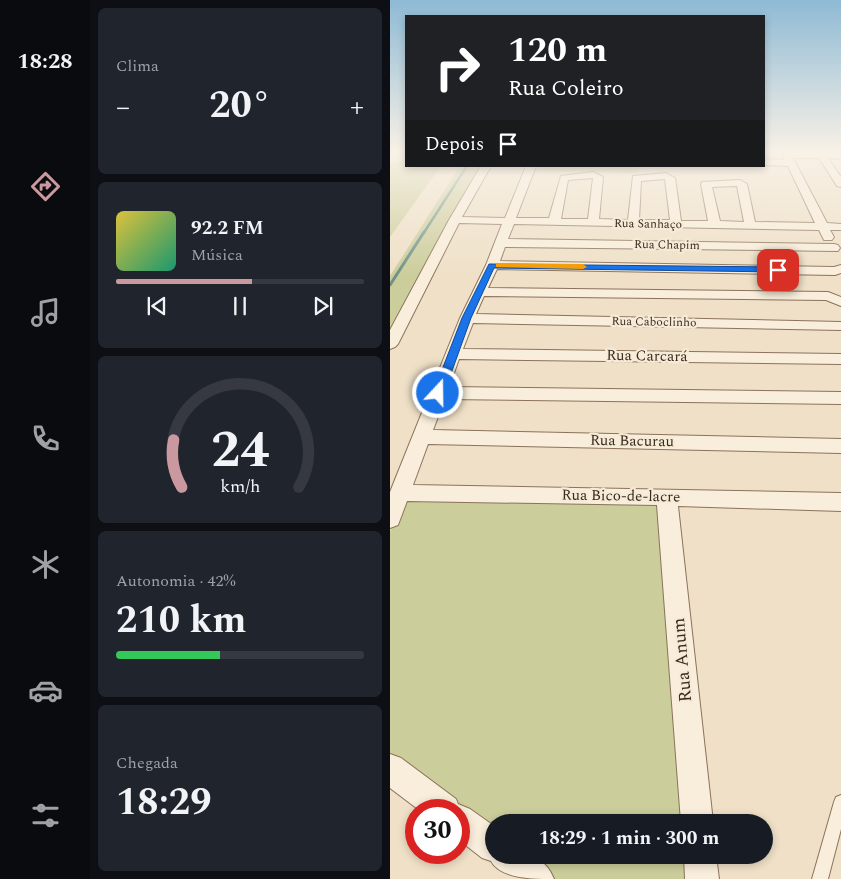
<!DOCTYPE html>
<html lang="pt">
<head>
<meta charset="utf-8">
<style>
  body { margin:0; font-family:Spectral,serif; background:#20242c; color:#f1f3f6; height:100vh; display:flex; flex-direction:column; font-size:19px; white-space:nowrap }
  * { box-sizing:border-box; margin:0 }
  p { font-size:16px; color:#9ea1a6 }
  .icon { flex:none; width:28px; height:28px; fill:none; stroke:currentColor; stroke-width:2; stroke-linecap:round; stroke-linejoin:round }
  .map { position:relative; flex:1; overflow:hidden }
  .details { display:flex; flex-direction:column; gap:8px; padding:8px; background:#0d0f14; width:300px }
  .details>* { flex:none }
  .guide { position:absolute; left:15px; top:15px; width:360px; height:152px; border-radius:0px; box-shadow:0 2px 8px #0003; background:#202124; color:#fff; overflow:hidden }
  .speed { position:absolute; left:15px; top:799px; display:flex; gap:10px; font-size:25px; font-weight:700; text-align:center }
  .speed>* { display:grid; place-content:center; width:65px; height:65px; border-radius:50%; background:#171b24; box-shadow:0 2px 8px #0003; line-height:1 }
  .speed .limit { border:8px solid #d22; background:#fff; color:#111 }
  .pin { position:absolute; display:grid; place-items:center; width:42px; height:42px; color:#fff; margin:-21px; border-radius:10px; box-shadow:0 2px 8px #0006 }
  .me { position:absolute; width:55px; margin:-28px; rotate:21deg; stroke-linejoin:round; filter:drop-shadow(0 0 4px #0008) }
  .turn { display:flex; align-items:center; gap:18px; height:105px; padding:0 20px; font-size:22px }
  .turn .icon { width:65px; height:65px; stroke-width:2.5 }
  .turn b { display:block; font-size:35px; line-height:42px }
  .then { display:flex; align-items:center; height:48px; padding:0 20px; background:#0003; gap:10px; font-size:19px }
  .big { font-size:38px; font-weight:700; line-height:1.1 }
  .details .card { flex:1; display:flex; flex-direction:column; justify-content:center; gap:8px; min-width:0; padding:0 18px; border-radius:8px; background:#20242c }
  .details .dial { align-items:center; gap:0 }
  .dial svg { height:130px; overflow:visible; fill:none; stroke:#363941; stroke-width:7; stroke-linecap:round; text-anchor:middle }
  .dial text { fill:#f1f3f6; stroke:none }
  .song { display:flex; align-items:center; gap:15px }
  .cover { width:60px; height:60px; border-radius:8px; background:linear-gradient(135deg,hsl(50 70% 55%),hsl(160 70% 35%)) }
  .played { height:5px; border-radius:2px; background:linear-gradient(90deg,#ca999f 55%,#363941 55%) }
  .keys { display:flex; justify-content:space-around; direction:ltr }
  .heat { display:flex; justify-content:space-between; align-items:center; font-size:28px; direction:ltr }
  .charge { height:8px; border-radius:4px; background:linear-gradient(90deg,#34c759 42%,#363941 0) }
  .trip { position:absolute; left:95px; top:814px; width:288px; height:50px; border-radius:25px; background:#171b24; box-shadow:0 2px 8px #0003; font-weight:700; line-height:50px; text-align:center }
  main { display:flex; flex:1; min-height:0 }
  .dock { display:flex; flex-direction:column; width:90px; justify-content:space-around; align-items:center; background:#090b0e; color:#9ea1a6 }
  .dock .icon { width:35px; height:35px }
  .dock .on { color:#ca999f }
  .dock b { font-size:22px; color:#f1f3f6 }
  .map>svg:first-child { display:block }
</style>
</head>
<body>
<main>
<nav class="dock">
<b>18:28</b>
<svg class="icon on" aria-label="directions" viewBox="0 0 24 24"><path d="M12 3l9 9-9 9-9-9zM9 14v-3h6M13 9l2 2-2 2"/></svg>
<svg class="icon" aria-label="music" viewBox="0 0 24 24"><path d="M9 18V5l10-2v13"/><circle cx="6" cy="18" r="3"/><circle cx="16" cy="16" r="3"/></svg>
<svg class="icon" aria-label="phone" viewBox="0 0 24 24"><path d="M5 4h4l2 5-3 2q2 4 5 5l2-3 5 2v4C11 20 4 13 5 4z"/></svg>
<svg class="icon" aria-label="climate" viewBox="0 0 24 24"><path d="M12 3v18M4 7l16 10M4 17L20 7"/></svg>
<svg class="icon" aria-label="car" viewBox="0 0 24 24"><path d="M5 17H2v-5l4-1 3-4h7l3 4 3 1v5h-3M9 17h6M6 11h13"/><circle cx="7" cy="17" r="2"/><circle cx="17" cy="17" r="2"/></svg>
<svg class="icon" aria-label="filters" viewBox="0 0 24 24"><path d="M4 7h16M4 17h16"/><circle cx="9" cy="7" r="2"/><circle cx="15" cy="17" r="2"/></svg>
</nav>
<section class="details">
<div class="card"><p>Clima</p>
<div class="heat"><a>−</a><b class="big">20°</b><a>+</a></div>
</div>
<div class="card">
<div class="song"><i class="cover"></i><div><b>92.2 FM</b><p>Música</p></div></div>
<div class="played"></div>
<div class="keys"><svg class="icon" aria-label="previous" viewBox="0 0 24 24"><path d="M18 5L8 12l10 7zM5 5v14"/></svg><svg class="icon" aria-label="pause" viewBox="0 0 24 24"><path d="M8 5v14M16 5v14"/></svg><svg class="icon" aria-label="next" viewBox="0 0 24 24"><path d="M6 5l10 7-10 7zM19 5v14"/></svg></div>
</div>
<div class="card dial"><svg viewBox="0 0 100 80">
<path d="M14 69A42 42 0 1 1 86 69"/>
<path d="M14 69A42 42 0 0 1 9 40" stroke="#ca999f"/>
<text x="50" y="56" font-size="32" font-weight="700">24</text>
<text x="50" y="72" font-size="11">km/h</text>
</svg></div>
<div class="card"><p>Autonomia · 42%</p><b class="big">210 km</b><div class="charge"></div></div>
<div class="card"><p>Chegada</p><b class="big">18:29</b></div>
</section>
<div class="map">
<svg width="451" height="879" viewBox="0 0 451 879">
  <rect width="100%" height="100%" fill="#efe0c7"/>
  <g fill="#cbcd9b">
    <polygon points="16,160 16,166 51,166 0,237 0,164"/>
    <polygon points="70,166 93,166 0,336 0,276"/>
    <polygon points="148,166 249,166 249,173 146,171"/>
    <polygon points="15,495 274,500 299,822 104,822 104,836 0,760 0,532"/>
    <polygon points="129,855 302,855 304,879 162,879"/>
  </g>
  <g fill="none" stroke-linecap="round" stroke-linejoin="round">
    <polyline stroke="#6f9186" stroke-width="2.5" points="33,234 77,166"/>
    <polyline stroke="#6f9186" stroke-width="3" points="0,285 34,232"/>
    <defs>
      <polygon id="service" points="451,795 451,829 438,879 422,879 444,802 446,797"/>
      <g id="minor">
        <path d="M392,153H451V159L438,158L451,177V187L447,186L429,158H403L437,223L451,224V230H440L444,237L442,240H434L429,230L124,224L118,239L444,244L448,245L450,248L448,251L115,247L110,261L444,267L451,265V273L445,275L107,269L98,288L438,292L451,297V306L436,300L94,296L86,314L451,322V330L83,323L73,349L451,354V364L69,359L59,387L451,392V404L55,399L43,430L451,439V453L38,444L23,485L451,493V511L288,506L323,822H291L267,505L17,501L8,525L0,528V492L70,318L96,265L112,224L69,223L8,344L5,347L0,349V330L59,220L91,166H101L72,217L115,218L136,166H146L126,218H159L171,176L203,172L213,177L209,219L238,220L243,176L276,173L285,178L291,221H318L311,184L312,182L350,180L357,184L365,222L425,223L398,166L374,165V159L395,160ZM203,178L198,219H171L178,180ZM275,179L280,220H249L251,181ZM347,186L354,222L330,221L322,187Z"/>
        <path d="M0,754L11,758L66,799L68,804L80,809L104,826V855C131,855 152,850 164,879C143,879 111,879 101,861L92,858L69,840V810H29L0,788Z"/>
        <polygon points="294,855 326,855 329,879 295,879"/>
      </g>
    </defs>
    <use href="#service" stroke="#8b725c" stroke-width="2"/>
    <use href="#minor" stroke="#8b725c" stroke-width="2"/>
    <use href="#service" fill="#f9eedb" fill-rule="evenodd"/>
    <use href="#minor" fill="#f9eedb" fill-rule="evenodd"/>
  </g>
  <linearGradient id="sky" x2="0" y2="1"><stop stop-color="#8ebad5"/><stop offset="0.55" stop-color="#f8f1e6"/><stop offset="1" stop-color="#f8f1e6" stop-opacity="0"/></linearGradient>
  <rect width="451" height="276" fill="url(#sky)"/>
  <polygon fill="#1a73e8" stroke="#114b97" points="99,264 388,267 392,270 388,272 104,268 81,318 54,393 48,397 45,396 43,393 72,318"/>
  <polygon fill="#f59e0b" points="108,263 193,264 197,267 193,269 106,267 106,264"/>
  <g text-anchor="middle" dominant-baseline="central" stroke-width="4.5" stroke-linejoin="round" paint-order="stroke">
    <g font-size="12" fill="#3b2b20" stroke="#f6ebd7">
      <text transform="translate(258 224) rotate(1)">Rua Sanhaço</text>
      <text transform="translate(277 245) rotate(1)">Rua Chapim</text>
      <text transform="translate(264 322) rotate(1)">Rua Caboclinho</text>
    </g>
    <g font-size="15" fill="#3b2b20" stroke="#f6ebd7">
      <text transform="translate(257 356) rotate(1)">Rua Carcará</text>
      <text transform="translate(242 441) rotate(1)">Rua Bacurau</text>
      <text transform="translate(231 496) rotate(1)">Rua Bico-de-lacre</text>
    </g>
    <g font-size="18" fill="#3b2b20" stroke="#f6ebd7">
      <text transform="translate(292 660) rotate(-95)">Rua Anum</text>
    </g>
  </g>
</svg>
<div class="speed"><div class="limit">30</div></div>
<div class="pin" style="left:388px;top:270px;background:#d93025"><svg class="icon" aria-label="arrive" viewBox="0 0 24 24"><path d="M6 21V4h12l-3 4 3 4H6"/></svg></div>
<svg class="me" style="left:48px;top:393px" viewBox="-20 -20 40 40"><circle r="17" fill="#1a73e8" stroke="#fff" stroke-width="3"/><path d="M0-11L8 9 0 5-8 9z" fill="#fff"/></svg>
<div class="trip">18:29 · 1 min · 300 m</div>
<div class="guide">
<div class="turn"><svg class="icon" aria-label="right" viewBox="0 0 24 24"><path d="M7 20v-9h11M14 6l5 5-5 5"/></svg><div><b>120 m</b>Rua Coleiro</div></div>
<div class="then">Depois<svg class="icon" aria-label="arrive" viewBox="0 0 24 24"><path d="M6 21V4h12l-3 4 3 4H6"/></svg></div>
</div>
</div>
</main>
</body>
</html>
